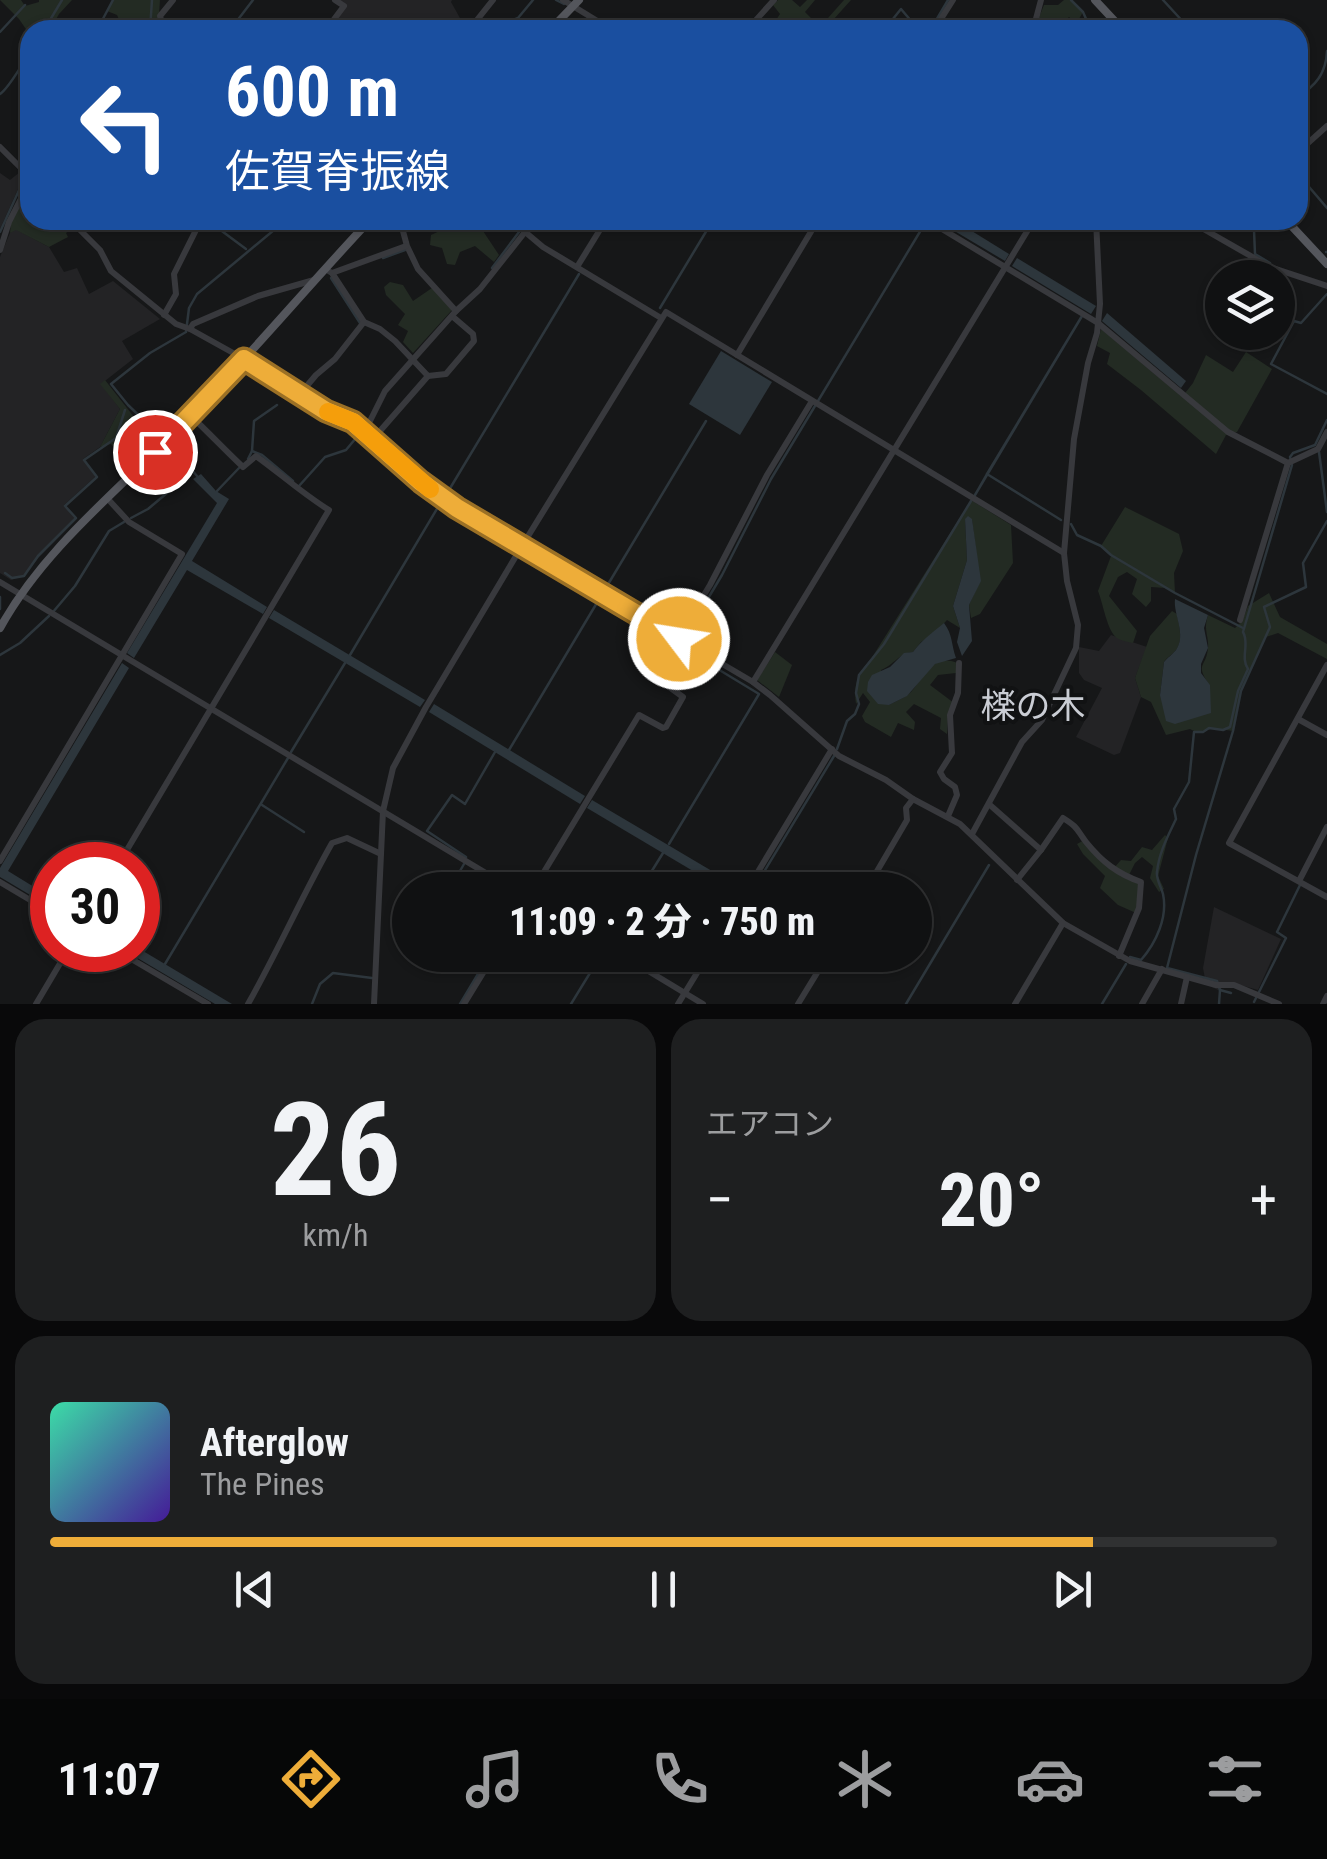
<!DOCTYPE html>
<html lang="ja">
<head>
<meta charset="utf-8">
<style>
  body { margin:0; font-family:"Roboto Condensed","Noto Sans JP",sans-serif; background:#1e1f20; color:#f1f3f6; height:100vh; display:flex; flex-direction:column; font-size:38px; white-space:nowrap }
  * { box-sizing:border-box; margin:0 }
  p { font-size:32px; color:#9c9d9f }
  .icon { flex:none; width:55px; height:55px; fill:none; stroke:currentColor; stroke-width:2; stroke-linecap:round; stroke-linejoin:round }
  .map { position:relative; height:1004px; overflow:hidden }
  .panel { display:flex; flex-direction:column; gap:15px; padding:15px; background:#09090a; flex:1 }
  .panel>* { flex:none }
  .guide { position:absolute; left:20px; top:20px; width:1288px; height:210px; border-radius:30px; box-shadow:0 2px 8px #0004,0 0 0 2px #303132; background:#1a4fa0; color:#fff; overflow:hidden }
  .buttons { position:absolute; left:1205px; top:260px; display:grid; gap:20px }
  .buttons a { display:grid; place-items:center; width:90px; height:90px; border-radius:50%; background:#101112; box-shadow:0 2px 8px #0004,0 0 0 2px #303132; font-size:50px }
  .speed { position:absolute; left:30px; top:842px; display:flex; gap:20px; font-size:50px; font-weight:700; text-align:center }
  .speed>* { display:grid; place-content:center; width:130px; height:130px; border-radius:50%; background:#101112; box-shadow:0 2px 8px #0004,0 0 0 2px #303132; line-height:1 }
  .speed .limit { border:15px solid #d22; background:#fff; color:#111 }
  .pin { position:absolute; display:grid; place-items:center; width:85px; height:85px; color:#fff; margin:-42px; border:5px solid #fff; border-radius:50%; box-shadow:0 2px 10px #0007 }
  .me { position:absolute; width:110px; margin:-55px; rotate:301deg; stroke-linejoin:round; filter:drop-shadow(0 0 8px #0008) }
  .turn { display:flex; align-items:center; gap:35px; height:210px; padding:0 40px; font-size:45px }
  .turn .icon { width:130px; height:130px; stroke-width:2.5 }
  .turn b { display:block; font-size:70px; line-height:85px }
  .big { font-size:75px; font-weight:800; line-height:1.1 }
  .panel .tile { flex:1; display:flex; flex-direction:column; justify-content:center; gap:15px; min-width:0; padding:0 35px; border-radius:30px; background:#1e1f20 }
  .panel .dial { align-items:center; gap:0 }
  .dial b { font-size:130px; line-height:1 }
  .song { display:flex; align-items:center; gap:30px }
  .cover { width:120px; height:120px; border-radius:15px; background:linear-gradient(135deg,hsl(160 70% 55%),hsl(260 70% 35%)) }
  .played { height:10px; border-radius:5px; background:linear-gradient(90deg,#eead39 85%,#303132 85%) }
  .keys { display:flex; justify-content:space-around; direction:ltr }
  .heat { display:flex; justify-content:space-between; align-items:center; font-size:55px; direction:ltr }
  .panel .tiles { flex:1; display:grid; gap:15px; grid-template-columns:1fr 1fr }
  .tile:last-child { grid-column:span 2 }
  .trip { position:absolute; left:392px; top:872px; width:540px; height:100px; border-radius:50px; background:#101112; box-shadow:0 2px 8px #0004,0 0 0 2px #303132; font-weight:800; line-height:100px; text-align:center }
  .tabs { display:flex; height:160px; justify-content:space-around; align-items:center; background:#060707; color:#9c9d9f }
  .tabs .icon { width:70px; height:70px }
  .tabs .selected { color:#eead39 }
  .tabs b { font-size:45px; color:#f1f3f6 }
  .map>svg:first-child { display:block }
</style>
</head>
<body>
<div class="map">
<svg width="1327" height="1004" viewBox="0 0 1327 1004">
  <rect width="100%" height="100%" fill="#161718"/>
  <g fill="#232325">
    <polygon points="338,0 452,0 451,2 465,27 462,30 330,30 346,6"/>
    <polygon points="20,172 24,176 0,229 0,173 10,180"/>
    <polygon points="15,229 49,247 64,272 77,268 89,294 113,281 160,319 122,341 133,359 101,384 120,409 100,447 83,459 96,476 64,505 76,519 39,557 24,576 11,580 0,573 0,257 10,233"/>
    <polygon points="1111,635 1147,647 1135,678 1141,697 1120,753 1114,755 1076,737 1102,688 1084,680 1079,673 1079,647 1099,651"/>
    <polygon points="1214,907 1281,939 1258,990 1233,983 1218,990 1206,984 1203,968"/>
  </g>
  <g fill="#232b23">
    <polygon points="0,0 21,0 25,6 39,2 39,0 72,0 59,14 50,30 30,30 30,35 19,19"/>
    <polygon points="112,0 160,0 159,15 162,30 124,30 117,15 107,11"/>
    <polygon points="778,0 792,0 800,7 807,0 815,0 805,12 820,27 844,0 851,0 833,20 839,30 786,30 776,20 780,14 773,5"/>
    <polygon points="1064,0 1071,0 1083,12 1076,24 1069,17 1057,30 1034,30 1044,5 1058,5"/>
    <polygon points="30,184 30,220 67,220 73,228 66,233 68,237 49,247 16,230 10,233 11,222"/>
    <polygon points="442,220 479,220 477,222 499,255 494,262 475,246 460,252 455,265 447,264 442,248 430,245 431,235 444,229"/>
    <polygon points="390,282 403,285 413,301 432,288 452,310 413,353 403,342 408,331 398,325 405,314 386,295 384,287"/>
    <polygon points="1101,329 1182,397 1193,383 1206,355 1233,372 1246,352 1272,369 1237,432 1226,435 1216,454 1141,390 1107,364 1110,353 1097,346"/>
    <polygon points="105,380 134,417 159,440 130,468 111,444 100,447 120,409 100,384"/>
    <path d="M971,500L1011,525L1013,563L980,614L971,618L969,605L980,581L972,520L965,519L967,560L953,606L960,628L947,620L934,634L921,642L913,652C899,653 894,665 881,670L889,705C896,701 905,698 911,692C925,676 933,653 957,663L956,673L938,675L930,685L954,703L948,715L947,734L940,729L941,718L914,704L906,712L915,722L914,730L898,723L891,737L865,722L862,716L870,702L863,693L856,704C853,685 858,672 871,659Z"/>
    <path d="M1125,507L1179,534L1183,551L1174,573L1175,593L1165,588L1151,587V601L1146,607L1132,594L1137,579L1127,572L1118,577L1109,596L1137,631L1133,643C1128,642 1122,641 1117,638C1107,631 1103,603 1098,591L1111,556L1101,546Z"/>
    <path d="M1269,593L1280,617L1327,644V659L1278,633L1266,637L1241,691L1233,731C1226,730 1220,729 1213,729C1203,729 1200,735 1190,729L1166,735L1151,702L1141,697L1135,678L1150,636L1172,611L1177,614C1179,626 1184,641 1175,651C1172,655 1167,657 1164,662L1160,695L1210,686C1194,662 1206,669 1208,648C1209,635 1203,631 1208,615L1235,628L1242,621L1248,606Z"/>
    <polygon points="775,652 792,665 779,697 757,680"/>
    <polygon points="1165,835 1168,838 1158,876 1164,889 1159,892 1150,878 1153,866 1142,857 1135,863 1127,879 1140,883 1136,913 1118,905 1100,888 1105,876 1083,854 1077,844 1086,839 1114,868 1121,860 1131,861 1142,847 1152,850"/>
  </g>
  <g fill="#2d363c">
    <polygon points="936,220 954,220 1009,254 1005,261"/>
    <polygon points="1017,258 1096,306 1091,314 1012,266"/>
    <polygon points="1107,313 1186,381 1181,388 1102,321"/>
    <polygon points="721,351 772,382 740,435 689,404"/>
    <polygon points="201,474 216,491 229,499 192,561 267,607 263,614 187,570 134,658 127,653 217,503 193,479"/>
    <polygon points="968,516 972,519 981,581 969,605 972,641 962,656 957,642 960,628 953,606 967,560 965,519"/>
    <path d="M1175,599L1208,615L1204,628L1208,648L1201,664V673L1210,685L1211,713L1175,724L1166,721L1160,695L1164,662C1168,657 1173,654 1176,650C1187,635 1173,614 1175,599Z"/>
    <polygon points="274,610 425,700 420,707 269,618"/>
    <path d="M944,623C953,635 951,644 956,658L935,664L907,696L889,705L878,704L867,691L868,682L872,675L890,667L904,653L913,652C921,641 933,632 944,623Z"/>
    <polygon points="122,663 129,668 8,871 52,898 52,908 0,877 0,868"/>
    <polygon points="434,704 585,796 580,804 429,712"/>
    <polygon points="592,800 744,890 725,890 587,808"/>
    <polygon points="138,948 232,1004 215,1004 124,950 138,950"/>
  </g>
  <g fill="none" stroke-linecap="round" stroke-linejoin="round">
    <g stroke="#2d363c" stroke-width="2.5">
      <polyline points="556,0 564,4"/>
      <polyline points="1071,0 1083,12 1091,30"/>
      <polyline points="1163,0 1186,25"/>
      <polyline points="931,29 948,0"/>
      <polyline points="44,30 62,0"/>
      <polyline points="97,30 113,0"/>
      <polyline points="150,30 152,0"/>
      <polyline points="230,30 253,0"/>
      <polyline points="487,30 518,18 533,0"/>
      <polyline points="884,30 901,9 912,22 929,30"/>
      <polyline points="0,32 25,5"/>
      <path d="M0,94C10,87 21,65 30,53"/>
      <path d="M1298,96C1316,86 1326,73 1327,51"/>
      <polyline points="1298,174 1327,208"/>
      <polyline points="207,220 246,249"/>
      <polyline points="1245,220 1254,230 1255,254 1270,263"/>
      <polyline points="0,232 25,177"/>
      <polyline points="1326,252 1327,252"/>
      <polyline points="383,258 405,250"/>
      <polyline points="492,268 519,232 505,220"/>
      <polyline points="1271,271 1272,278"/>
      <polyline points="331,278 360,323"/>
      <polyline points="1327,294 1301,323 1294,321 1271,364 1327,394"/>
      <polyline points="660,308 713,220"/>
      <polyline points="1278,312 1294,321"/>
      <polygon points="1082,316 975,495 987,474"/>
      <polyline points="159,435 128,405 111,384 150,353 186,332 189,308 197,294 274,230 293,220"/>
      <polyline points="172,447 197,476"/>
      <polyline points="252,451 262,455 293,481"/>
      <polyline points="1319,452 1327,512"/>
      <polyline points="248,459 252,451 254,421 277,405"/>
      <polyline points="987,474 1061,520"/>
      <polyline points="299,486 325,457 346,450 361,432"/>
      <polyline points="217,491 239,468"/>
      <polyline points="446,495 579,274"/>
      <polyline points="131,518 148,509 192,472"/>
      <polyline points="1071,524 1077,535 1101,546 1111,555 1175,593 1243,628"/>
      <polyline points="5,573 12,578 24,576 38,556 76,518 65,506 97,477 84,460 116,438 125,410"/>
      <polyline points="604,591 706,421"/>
      <polyline points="0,597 0,609"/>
      <polyline points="53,612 75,586 109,531 124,522"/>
      <polyline points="0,655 20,643 49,616"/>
      <polyline points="350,655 441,502"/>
      <polyline points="837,749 847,721 855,714 859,704 856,693 859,675 884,644 971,501"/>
      <polyline points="509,750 601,596"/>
      <polyline points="291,752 345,663"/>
      <polyline points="262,805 304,832"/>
      <polyline points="669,844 759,694 683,648 685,637 722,575 771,479 927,220"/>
      <polyline points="466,857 427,831 452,795 465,804 495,752"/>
      <polyline points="449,890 464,864"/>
      <polyline points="640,890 663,853"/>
      <polyline points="753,890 834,756"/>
      <polyline points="458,955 481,969 460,1004"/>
      <path d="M1130,957L1141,960C1156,943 1168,917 1163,894C1161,886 1156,880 1157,872C1159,852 1168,836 1176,819L1174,809L1189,782L1194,732H1203L1209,728L1223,730L1230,727L1238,691L1248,669C1240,657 1250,644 1243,632L1292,465L1290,457L1293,453L1315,445L1327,420"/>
      <polyline points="165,964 288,758"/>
      <polyline points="1220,990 1217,981 1167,968 1196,855 1233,731 1241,691 1270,627 1264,607 1306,587 1303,563 1327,521"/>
      <polyline points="1254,1002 1286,938 1277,932 1301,883"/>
      <polyline points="312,1004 320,984 333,973 372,978"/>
      <polyline points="571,1004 601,955"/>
      <polyline points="906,1004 989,865"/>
      <polyline points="1102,1004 1126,964"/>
      <polyline points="1219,1004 1220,990 1231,993"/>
    </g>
    <g stroke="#38393d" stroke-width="6">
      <polyline points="563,0 612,30"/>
      <polyline points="164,30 160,16 173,0"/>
      <polyline points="326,30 344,6 335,0"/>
      <polyline points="469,30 493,0"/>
      <polyline points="747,30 774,0"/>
      <polyline points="934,30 953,0"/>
      <polyline points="1033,30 1041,0"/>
      <polyline points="0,147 30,177"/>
      <polyline points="1298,152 1327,126"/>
      <polyline points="70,220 100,250 111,271 176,324 190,329 244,359 326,411 353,421 408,471 457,508 753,682 770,695 839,756 886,780 913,799 960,824 1063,923 1130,961 1216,985 1234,985 1279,1004"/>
      <polyline points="400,220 407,246 418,269 456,311"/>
      <polyline points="511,220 543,247 661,318"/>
      <polyline points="927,220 1098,323 1228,432 1288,463"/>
      <polyline points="1176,220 1200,227 1270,267 1327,286"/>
      <polyline points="0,250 9,222 30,181"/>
      <polyline points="577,267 606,220"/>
      <polyline points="325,269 332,273 364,322 380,329 395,341 428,376 446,374 474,341 473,334 452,316"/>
      <polyline points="332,273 406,246"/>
      <polyline points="164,315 176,294 174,274 201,220"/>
      <polyline points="190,329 193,324 258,296 314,280"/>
      <polyline points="737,355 818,220"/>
      <polyline points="300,394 316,375 335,359 364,322"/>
      <polyline points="365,431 385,391 456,311 480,289 525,232"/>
      <polyline points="373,439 428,376"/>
      <polyline points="0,582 514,890"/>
      <polyline points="1240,620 1288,463 1318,449 1327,432"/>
      <polyline points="1327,665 1229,843 1327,897"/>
      <polyline points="753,682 1034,220"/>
      <polyline points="1298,719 1327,735"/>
      <polyline points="990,805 1041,850"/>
      <polyline points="948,816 957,795 955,787 944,779 940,772 952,753 950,715 958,693 959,663"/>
      <polyline points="972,834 1022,742 1042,720 1076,648 1078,625 1067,581 1064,553 1074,439 1088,363 1097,333 1100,304 1096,220"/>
      <polyline points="0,861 182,554 129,522 107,498"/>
      <path d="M118,865L329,510C303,494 281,474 256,456L243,467C226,451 209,433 191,416"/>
      <path d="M1017,880L1041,850L1063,818C1079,828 1076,829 1086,842C1102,862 1118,874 1141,882L1139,908L1119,956"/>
      <polyline points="1299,881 1327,827"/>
      <polyline points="0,882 52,913"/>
      <polyline points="533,890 639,715 663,728 666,727 683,697 661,681 678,643 679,636 710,585 767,475 812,401"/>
      <polyline points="747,890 832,749"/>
      <polyline points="866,890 907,820 906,808 913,799"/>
      <polyline points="116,950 208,1004"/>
      <polyline points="622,955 703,1004"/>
      <polyline points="36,1004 68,950"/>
      <path d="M248,1004C278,951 302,896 332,843L347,838L381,854"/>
      <polyline points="374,1004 383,811 393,768 426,707 522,546 666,312 1064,553"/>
      <polyline points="464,1004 494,955"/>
      <polyline points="678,1004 708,955"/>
      <polyline points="798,1004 828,955"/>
      <polyline points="1015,1004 1063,923"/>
      <polyline points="1142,1004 1162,969"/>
      <polyline points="1181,1004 1187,977"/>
      <polyline points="1323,1004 1327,996"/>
    </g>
    <g stroke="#54565c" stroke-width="8">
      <polyline points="1095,0 1123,30"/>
      <polyline points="550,30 579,0"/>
      <polyline points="1286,220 1327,264"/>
      <path d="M0,628C46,545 124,486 189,418C251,354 309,285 370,220"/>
    </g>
  </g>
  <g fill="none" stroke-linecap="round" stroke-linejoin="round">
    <defs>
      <polyline id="route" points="155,452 244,359 326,411 353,422 421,482 457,508 679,639"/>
    </defs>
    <use href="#route" stroke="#9b7025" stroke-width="25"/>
    <use href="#route" stroke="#eead39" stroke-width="18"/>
    <polyline stroke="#f59e0b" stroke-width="18" points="328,412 353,422 430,489"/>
  </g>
  <g text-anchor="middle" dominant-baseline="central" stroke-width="8" stroke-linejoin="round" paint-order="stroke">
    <g font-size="35" fill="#cacdd4" stroke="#111213">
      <text x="1033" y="706">檪の木</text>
    </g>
  </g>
</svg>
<div class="buttons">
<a><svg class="icon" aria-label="layers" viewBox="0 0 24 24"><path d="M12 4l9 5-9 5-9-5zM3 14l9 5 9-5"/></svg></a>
</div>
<div class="speed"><div class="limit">30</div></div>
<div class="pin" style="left:155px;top:452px;background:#d93025"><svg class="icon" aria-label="arrive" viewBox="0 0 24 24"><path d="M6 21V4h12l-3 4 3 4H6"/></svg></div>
<svg class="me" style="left:679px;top:639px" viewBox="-20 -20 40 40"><circle r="17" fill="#eead39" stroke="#fff" stroke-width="3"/><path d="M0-11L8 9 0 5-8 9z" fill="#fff"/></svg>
<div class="trip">11:09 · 2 分 · 750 m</div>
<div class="guide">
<div class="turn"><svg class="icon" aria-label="left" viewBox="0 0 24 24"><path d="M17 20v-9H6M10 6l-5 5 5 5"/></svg><div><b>600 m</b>佐賀脊振線</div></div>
</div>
</div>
<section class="panel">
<div class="tiles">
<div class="tile dial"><b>26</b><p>km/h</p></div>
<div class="tile"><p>エアコン</p>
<div class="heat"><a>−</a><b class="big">20°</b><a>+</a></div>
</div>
<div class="tile">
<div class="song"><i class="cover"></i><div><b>Afterglow</b><p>The Pines</p></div></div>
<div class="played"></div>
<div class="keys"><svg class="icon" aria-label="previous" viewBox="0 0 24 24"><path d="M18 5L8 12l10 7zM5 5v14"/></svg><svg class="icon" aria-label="pause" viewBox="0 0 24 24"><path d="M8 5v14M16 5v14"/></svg><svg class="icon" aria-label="next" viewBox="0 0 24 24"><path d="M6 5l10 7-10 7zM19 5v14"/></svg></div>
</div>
</div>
</section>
<nav class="tabs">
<b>11:07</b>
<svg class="icon selected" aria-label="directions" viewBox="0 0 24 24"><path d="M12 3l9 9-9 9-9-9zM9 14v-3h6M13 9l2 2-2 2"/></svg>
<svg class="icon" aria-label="music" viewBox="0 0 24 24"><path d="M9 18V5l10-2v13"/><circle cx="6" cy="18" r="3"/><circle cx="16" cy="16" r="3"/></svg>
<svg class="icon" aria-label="phone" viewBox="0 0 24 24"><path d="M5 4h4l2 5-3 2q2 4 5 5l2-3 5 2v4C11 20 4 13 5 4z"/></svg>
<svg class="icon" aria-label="climate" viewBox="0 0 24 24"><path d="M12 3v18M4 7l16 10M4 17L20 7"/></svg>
<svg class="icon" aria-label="car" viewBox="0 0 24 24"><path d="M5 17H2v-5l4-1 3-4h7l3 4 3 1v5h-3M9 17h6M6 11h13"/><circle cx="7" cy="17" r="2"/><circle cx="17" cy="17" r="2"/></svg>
<svg class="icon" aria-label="filters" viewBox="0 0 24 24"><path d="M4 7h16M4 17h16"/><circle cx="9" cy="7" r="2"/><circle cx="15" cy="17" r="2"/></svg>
</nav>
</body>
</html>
